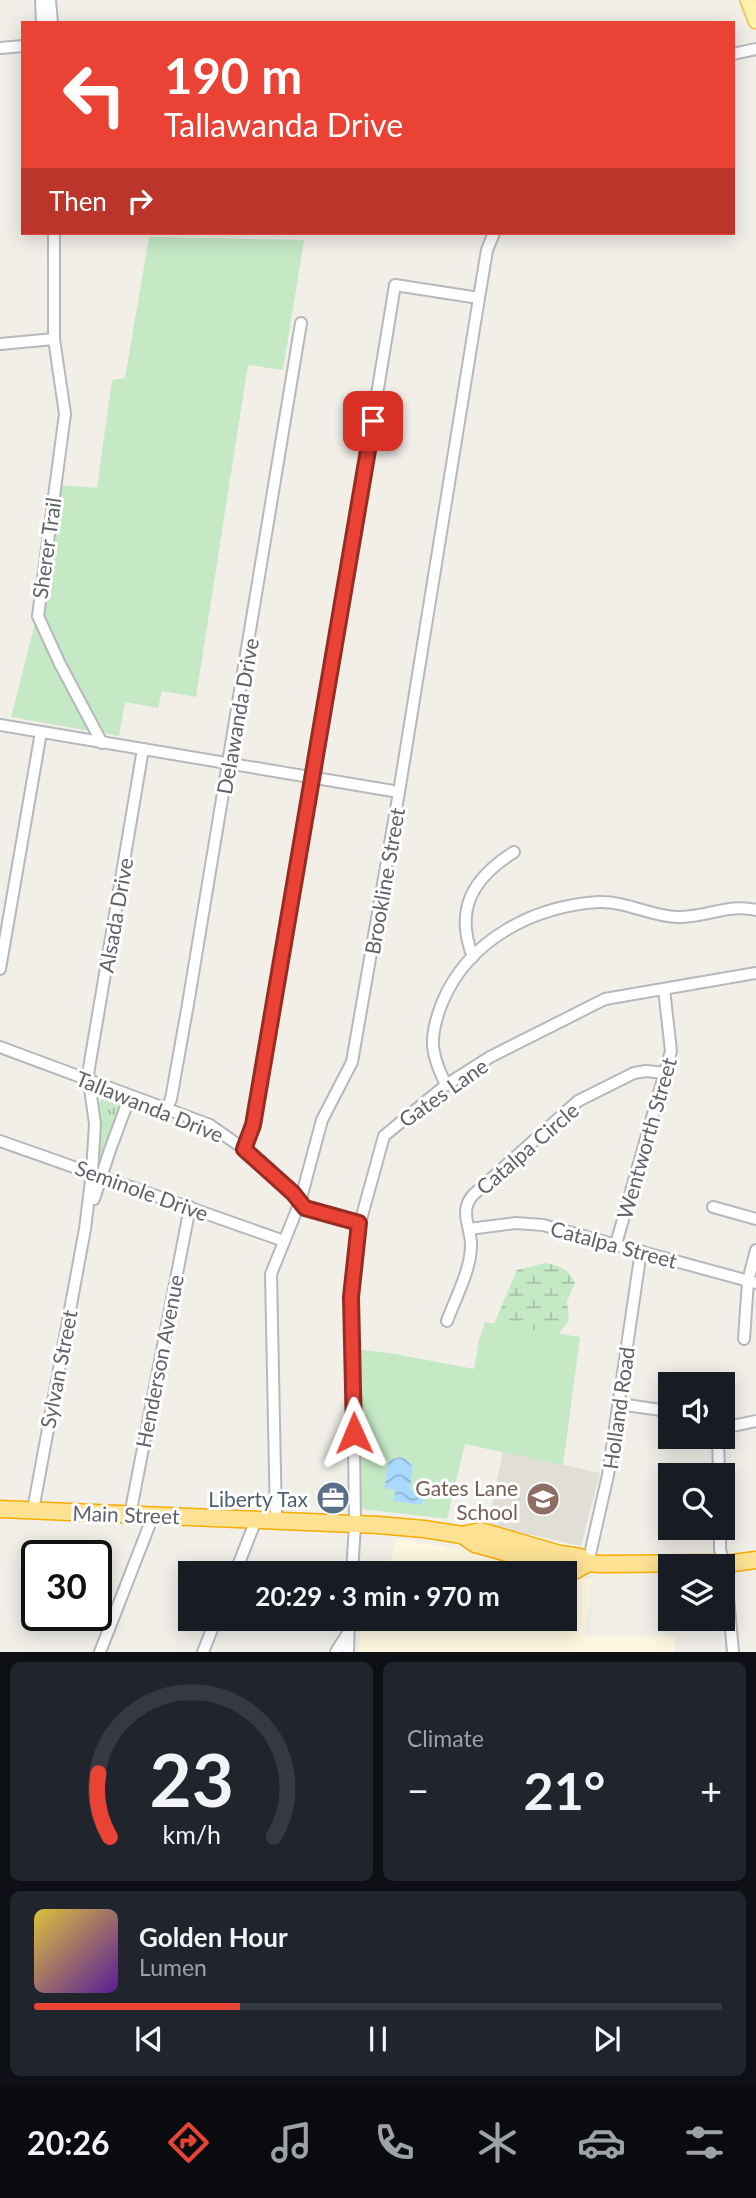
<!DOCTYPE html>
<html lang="en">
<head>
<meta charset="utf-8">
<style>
  body { margin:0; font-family:Lato,sans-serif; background:#20242c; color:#f1f3f6; height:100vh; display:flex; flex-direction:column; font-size:26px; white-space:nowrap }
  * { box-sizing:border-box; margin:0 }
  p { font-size:23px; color:#9ea1a6 }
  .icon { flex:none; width:38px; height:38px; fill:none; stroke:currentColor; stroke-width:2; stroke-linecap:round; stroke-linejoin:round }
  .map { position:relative; height:1652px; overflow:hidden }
  .sheet { display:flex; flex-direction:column; gap:10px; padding:10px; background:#0d0f14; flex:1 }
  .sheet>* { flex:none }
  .banner { position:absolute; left:21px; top:21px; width:714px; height:214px; border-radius:0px; box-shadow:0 4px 18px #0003; background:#ea4335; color:#fff; overflow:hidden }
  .tools { position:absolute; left:658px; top:1372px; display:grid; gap:14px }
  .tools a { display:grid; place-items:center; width:77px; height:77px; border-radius:0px; background:#171b24; box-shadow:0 4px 18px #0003; font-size:35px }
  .speed { position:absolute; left:21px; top:1540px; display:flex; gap:14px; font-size:35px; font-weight:700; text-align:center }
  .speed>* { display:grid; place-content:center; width:91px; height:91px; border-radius:50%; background:#171b24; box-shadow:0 4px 18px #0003; line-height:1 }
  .speed .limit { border:4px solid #111; border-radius:10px; background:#fff; color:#111 }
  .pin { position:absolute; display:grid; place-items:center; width:60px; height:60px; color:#fff; margin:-30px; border-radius:14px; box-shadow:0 4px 10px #0006 }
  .me { position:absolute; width:77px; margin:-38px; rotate:359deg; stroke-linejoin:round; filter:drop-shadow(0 0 5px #0008) }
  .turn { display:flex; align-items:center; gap:24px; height:147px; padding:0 28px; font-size:32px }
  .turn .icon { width:91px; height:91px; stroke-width:2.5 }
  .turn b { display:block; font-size:49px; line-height:60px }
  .then { display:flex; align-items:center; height:66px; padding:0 28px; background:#0003; gap:14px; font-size:26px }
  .big { font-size:52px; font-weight:700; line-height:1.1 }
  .sheet .card { flex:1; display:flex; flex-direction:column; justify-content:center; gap:10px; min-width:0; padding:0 24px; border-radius:10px; background:#20242c }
  .sheet .dial { align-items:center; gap:0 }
  .dial svg { height:182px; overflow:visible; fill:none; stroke:#363941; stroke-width:7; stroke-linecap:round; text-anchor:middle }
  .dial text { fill:#f1f3f6; stroke:none }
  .song { display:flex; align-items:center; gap:21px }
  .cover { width:84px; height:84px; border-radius:10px; background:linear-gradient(135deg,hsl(50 70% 55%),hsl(270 70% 35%)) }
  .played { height:7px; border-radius:4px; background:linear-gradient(90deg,#ea4335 30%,#363941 30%) }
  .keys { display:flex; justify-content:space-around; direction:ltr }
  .heat { display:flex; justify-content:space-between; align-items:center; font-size:38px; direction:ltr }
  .sheet .tiles { flex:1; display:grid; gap:10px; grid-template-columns:1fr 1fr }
  .card:last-child { grid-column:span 2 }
  .trip { position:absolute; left:178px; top:1561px; width:399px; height:70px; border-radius:0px; background:#171b24; box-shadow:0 4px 18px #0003; font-weight:700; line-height:70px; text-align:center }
  .tab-bar { display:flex; height:112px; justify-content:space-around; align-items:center; background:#090b0e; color:#9ea1a6 }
  .tab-bar .icon { width:49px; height:49px }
  .tab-bar .on { color:#ea4335 }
  .tab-bar b { font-size:32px; color:#f1f3f6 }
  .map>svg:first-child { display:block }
</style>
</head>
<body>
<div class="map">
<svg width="756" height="1652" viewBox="0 0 756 1652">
  <defs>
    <pattern id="grass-tufts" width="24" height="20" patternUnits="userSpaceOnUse" patternTransform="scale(1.75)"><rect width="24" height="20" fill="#c5e8c5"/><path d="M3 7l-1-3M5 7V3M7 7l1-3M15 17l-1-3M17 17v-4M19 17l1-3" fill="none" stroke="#a3c0a4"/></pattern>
    <pattern id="wetland-marsh" width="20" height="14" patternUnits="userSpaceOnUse" patternTransform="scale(1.75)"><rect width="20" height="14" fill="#c5e8c5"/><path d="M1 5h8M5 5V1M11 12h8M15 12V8" fill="none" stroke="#a3c0a4"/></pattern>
    <pattern id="water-waves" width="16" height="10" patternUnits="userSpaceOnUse" patternTransform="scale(1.75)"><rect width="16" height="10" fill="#aadaff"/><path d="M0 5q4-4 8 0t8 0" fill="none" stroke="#8eb4d2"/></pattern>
  </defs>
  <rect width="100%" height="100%" fill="#f1efe8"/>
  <g fill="#fef7e0">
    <polygon points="397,1538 499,1557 563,1573 364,1573 365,1570 375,1563 390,1564"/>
    <polygon points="565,1574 592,1580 585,1636 675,1636 674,1652 359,1652 361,1619 565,1619"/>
  </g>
  <polygon fill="#e1ded6" points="503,1451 600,1473 581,1546 488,1525"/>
  <polygon fill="url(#grass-tufts)" points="107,1095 119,1099 120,1111 99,1164 96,1159 100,1101"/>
  <path fill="url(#wetland-marsh)" d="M545,1263C558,1265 570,1269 575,1283L567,1301L569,1320L553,1341L494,1324C502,1305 509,1288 517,1270Z"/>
  <g fill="#c5e8c5">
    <polygon points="149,237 304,240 283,370 248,365 196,697 162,691 158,708 125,702 119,736 11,717 47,577 59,485 97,488 112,380 125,378"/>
    <polygon points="485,1322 580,1337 563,1465 465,1444 447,1519 362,1509 359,1504 357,1349 395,1354 474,1369 479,1340"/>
  </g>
  <polygon fill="url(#water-waves)" points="400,1457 406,1459 413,1467 410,1489 424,1491 422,1505 394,1501 395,1490 384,1488 389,1460"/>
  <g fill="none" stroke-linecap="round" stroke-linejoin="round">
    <defs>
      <g id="minor">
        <polyline points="41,0 42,23"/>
        <polyline points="50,0 52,23"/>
        <polyline points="0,48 23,46"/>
        <polyline points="733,54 756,49"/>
        <polyline points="54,233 54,339 65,414 38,616 60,664 102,743"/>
        <polyline points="0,344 54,339"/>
        <polyline points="0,725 399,792"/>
        <path d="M473,957C454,909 473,878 514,852"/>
        <polyline points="0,969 41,732"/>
        <polyline points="0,1047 210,1125 244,1149 293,1193 305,1208 360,1223"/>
        <path d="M446,1085C440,1072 434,1059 433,1045C432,1031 437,1016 442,1003C468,940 533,906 599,902C626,901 650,916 677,917C703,918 731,903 756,910"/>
        <polyline points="166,1109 171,1099 188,1004 301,323"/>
        <polyline points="0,1141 284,1241"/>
        <polyline points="244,1149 253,1125 314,778 395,285 479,298"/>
        <polyline points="94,1199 110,1150 130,1096"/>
        <polyline points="713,1207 756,1219"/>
        <polyline points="469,1229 516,1223 543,1225 756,1283"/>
        <polyline points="616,1244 671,1051 664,989"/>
        <path d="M447,1321C455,1299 470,1272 471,1247C472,1228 458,1212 473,1195L578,1101L634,1073L646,1071L665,1073"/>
        <polyline points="744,1339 748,1281 756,1250"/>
        <polyline points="619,1404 668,1411"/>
        <polyline points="723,1428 756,1421"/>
        <polyline points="718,1437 719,1475"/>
        <polyline points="33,1510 85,1229 92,1172 95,1124 88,1074 143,749"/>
        <polyline points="130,1515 190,1207"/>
        <polyline points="276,1521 271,1274 300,1202 322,1120 352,1062 399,792 479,298 487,250 494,233"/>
        <polyline points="720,1528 720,1549 726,1576 733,1652"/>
        <polyline points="588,1563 608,1475 641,1251"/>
        <polyline points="235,1573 256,1520"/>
        <polyline points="352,1573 355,1525 352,1280 360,1223 384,1136 446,1085 490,1057 605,999 756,973"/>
        <polyline points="100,1652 153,1516"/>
        <polyline points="203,1652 216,1619"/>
        <polyline points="336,1652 348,1633"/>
        <polyline points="348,1652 349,1619"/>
      </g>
      <polyline id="major" points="748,0 756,21"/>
      <g id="highway">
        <polyline points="0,1509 378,1525 424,1529 462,1535 481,1531 560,1554 580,1557 588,1563 600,1564 733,1563 756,1560"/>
        <polyline points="462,1535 475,1544 558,1567 576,1570 588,1563"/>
      </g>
    </defs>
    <use href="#minor" stroke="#b5b8bc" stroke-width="14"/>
    <use href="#major" stroke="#f2c960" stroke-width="18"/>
    <use href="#highway" stroke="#f9ab00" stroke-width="19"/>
    <use href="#minor" stroke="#fff" stroke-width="10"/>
    <use href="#major" stroke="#fff2af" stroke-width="14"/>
    <use href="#highway" stroke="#fde293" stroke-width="16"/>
  </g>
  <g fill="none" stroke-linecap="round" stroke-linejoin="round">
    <defs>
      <polyline id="route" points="354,1433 351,1297 359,1223 305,1208 293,1193 244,1149 253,1125 373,421"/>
    </defs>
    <use href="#route" stroke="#982c22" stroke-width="18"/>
    <use href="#route" stroke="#ea4335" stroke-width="12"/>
  </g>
  <defs>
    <symbol id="office-disc" viewBox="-11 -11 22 22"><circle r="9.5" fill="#5c6f8a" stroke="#fff"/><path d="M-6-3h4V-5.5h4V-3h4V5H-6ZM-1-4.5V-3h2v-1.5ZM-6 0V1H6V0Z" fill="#fff"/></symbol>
    <symbol id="school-disc" viewBox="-11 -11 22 22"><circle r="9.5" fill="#8d6e63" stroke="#fff"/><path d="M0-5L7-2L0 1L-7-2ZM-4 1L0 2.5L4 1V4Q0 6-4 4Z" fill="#fff"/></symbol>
  </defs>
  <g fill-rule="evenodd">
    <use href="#office-disc" x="314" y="1479" width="38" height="38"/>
    <use href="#school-disc" x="524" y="1480" width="38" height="38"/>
  </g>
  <g text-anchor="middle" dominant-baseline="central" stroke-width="6" stroke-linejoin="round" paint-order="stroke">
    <g font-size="21" fill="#5f6368" stroke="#fff">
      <text transform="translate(46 548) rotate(-82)">Sherer Trail</text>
      <text transform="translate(237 716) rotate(-80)">Delawanda Drive</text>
      <text transform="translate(384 881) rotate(-80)">Brookline Street</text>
      <text transform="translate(115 915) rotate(-80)">Alsada Drive</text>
      <text transform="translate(443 1092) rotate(-35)">Gates Lane</text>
      <text transform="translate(150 1106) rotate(22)">Tallawanda Drive</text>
      <text transform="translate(646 1138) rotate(-74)">Wentworth Street</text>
      <text transform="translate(527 1148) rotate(-41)">Catalpa Circle</text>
      <text transform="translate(142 1190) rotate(20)">Seminole Drive</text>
      <text transform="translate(614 1244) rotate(15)">Catalpa Street</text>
      <text transform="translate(159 1361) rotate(-79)">Henderson Avenue</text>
      <text transform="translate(58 1369) rotate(-79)">Sylvan Street</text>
      <text transform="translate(618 1408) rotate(-82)">Holland Road</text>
      <text transform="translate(126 1514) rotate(2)">Main Street</text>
    </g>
    <g font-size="21" fill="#785e54" stroke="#fff" text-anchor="end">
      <text x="518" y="1487">Gates Lane<tspan x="518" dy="24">School</tspan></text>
    </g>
    <g font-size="21" fill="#4e5e75" stroke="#fff" text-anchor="end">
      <text x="308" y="1498">Liberty Tax</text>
    </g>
  </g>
</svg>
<div class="tools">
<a><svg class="icon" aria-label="sound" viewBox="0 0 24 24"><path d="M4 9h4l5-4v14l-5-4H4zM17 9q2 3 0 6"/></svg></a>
<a><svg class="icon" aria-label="search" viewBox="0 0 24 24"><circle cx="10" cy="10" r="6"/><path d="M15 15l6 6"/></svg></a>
<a><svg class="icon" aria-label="layers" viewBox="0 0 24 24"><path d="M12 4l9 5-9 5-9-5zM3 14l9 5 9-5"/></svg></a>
</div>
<div class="speed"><div class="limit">30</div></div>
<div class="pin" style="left:373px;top:421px;background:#d93025"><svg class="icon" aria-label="arrive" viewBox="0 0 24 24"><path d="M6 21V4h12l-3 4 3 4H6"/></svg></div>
<svg class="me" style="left:354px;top:1433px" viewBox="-20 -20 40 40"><path d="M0-17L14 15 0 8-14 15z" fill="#ea4335" stroke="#fff" stroke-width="4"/></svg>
<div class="trip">20:29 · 3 min · 970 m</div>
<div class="banner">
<div class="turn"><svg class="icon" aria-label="left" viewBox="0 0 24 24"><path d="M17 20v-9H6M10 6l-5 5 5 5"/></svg><div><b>190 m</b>Tallawanda Drive</div></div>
<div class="then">Then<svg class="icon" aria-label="right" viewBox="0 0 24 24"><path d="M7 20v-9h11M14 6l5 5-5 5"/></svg></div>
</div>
</div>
<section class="sheet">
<div class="tiles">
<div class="card dial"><svg viewBox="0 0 100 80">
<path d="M14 69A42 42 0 1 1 86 69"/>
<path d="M14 69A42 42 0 0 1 9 41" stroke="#ea4335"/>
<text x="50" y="56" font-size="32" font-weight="700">23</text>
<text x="50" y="72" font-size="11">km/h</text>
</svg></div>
<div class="card"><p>Climate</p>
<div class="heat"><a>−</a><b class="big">21°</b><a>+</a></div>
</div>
<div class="card">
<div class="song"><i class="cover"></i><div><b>Golden Hour</b><p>Lumen</p></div></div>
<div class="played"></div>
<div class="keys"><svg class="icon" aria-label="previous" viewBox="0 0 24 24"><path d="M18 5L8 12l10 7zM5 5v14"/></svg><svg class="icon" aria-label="pause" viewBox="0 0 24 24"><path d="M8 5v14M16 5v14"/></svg><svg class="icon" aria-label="next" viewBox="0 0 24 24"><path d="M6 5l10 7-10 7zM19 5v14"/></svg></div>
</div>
</div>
</section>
<nav class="tab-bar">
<b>20:26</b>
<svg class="icon on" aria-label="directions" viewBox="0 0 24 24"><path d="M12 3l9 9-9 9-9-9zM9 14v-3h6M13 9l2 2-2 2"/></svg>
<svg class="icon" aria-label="music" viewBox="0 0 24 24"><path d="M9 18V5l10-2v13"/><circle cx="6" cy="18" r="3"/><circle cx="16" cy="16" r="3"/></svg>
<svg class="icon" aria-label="phone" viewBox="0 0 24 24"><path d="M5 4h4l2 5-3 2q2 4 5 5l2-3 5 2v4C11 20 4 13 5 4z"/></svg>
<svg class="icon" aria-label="climate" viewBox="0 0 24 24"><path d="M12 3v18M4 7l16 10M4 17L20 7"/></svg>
<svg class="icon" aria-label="car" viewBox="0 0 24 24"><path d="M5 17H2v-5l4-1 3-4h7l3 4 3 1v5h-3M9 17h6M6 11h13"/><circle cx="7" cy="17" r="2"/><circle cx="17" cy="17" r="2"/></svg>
<svg class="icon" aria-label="filters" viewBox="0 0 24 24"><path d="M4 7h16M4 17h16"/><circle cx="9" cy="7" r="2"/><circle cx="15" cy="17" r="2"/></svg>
</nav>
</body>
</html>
